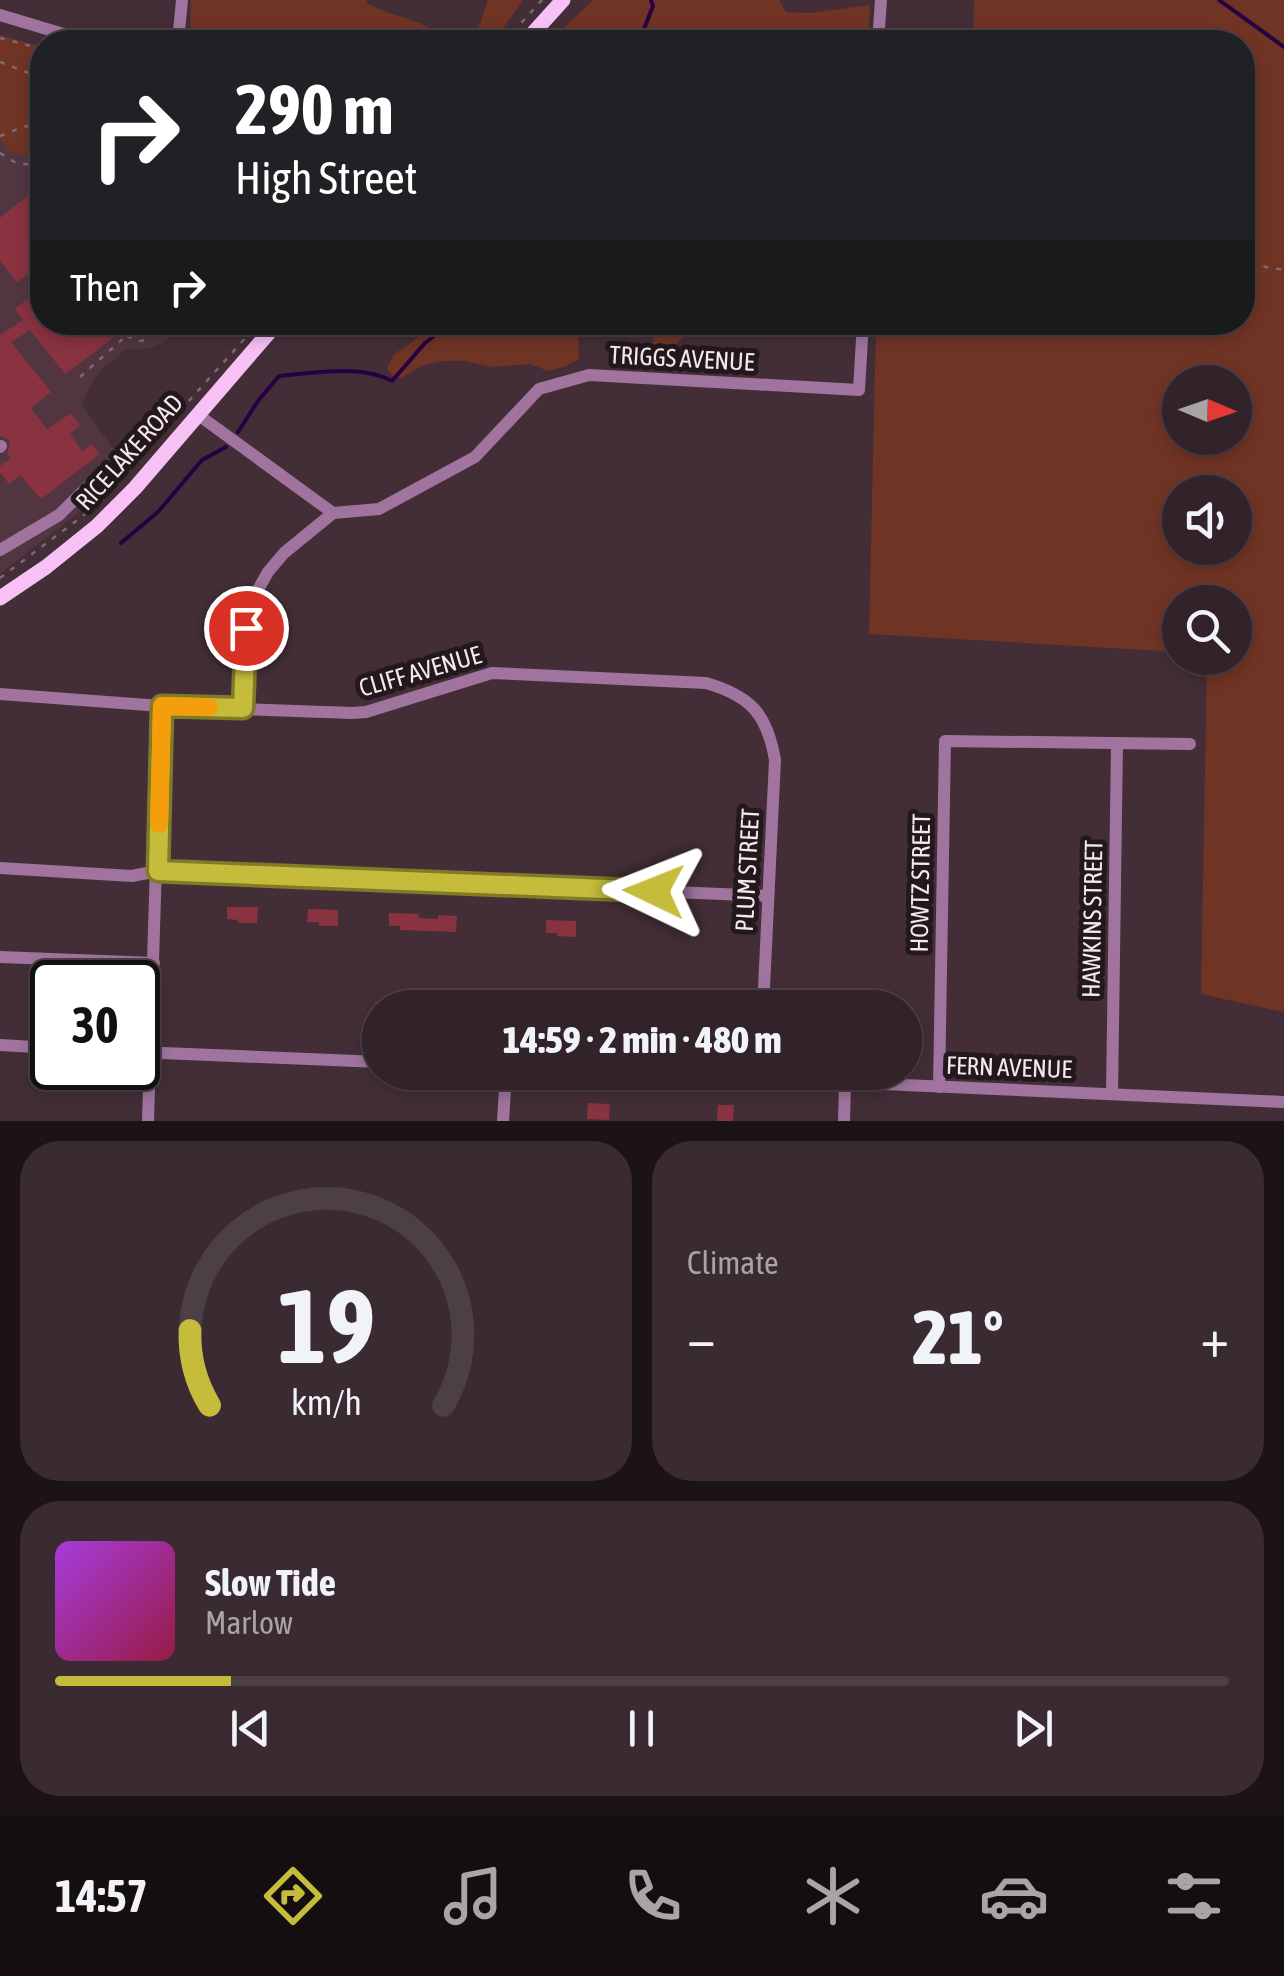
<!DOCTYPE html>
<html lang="en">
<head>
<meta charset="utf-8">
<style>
  body { margin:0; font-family:"Asap Condensed",sans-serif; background:#3a2a31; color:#f1f3f6; height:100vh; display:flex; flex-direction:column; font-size:38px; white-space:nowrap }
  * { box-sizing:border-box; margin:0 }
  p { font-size:32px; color:#a8a4a8 }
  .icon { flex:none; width:55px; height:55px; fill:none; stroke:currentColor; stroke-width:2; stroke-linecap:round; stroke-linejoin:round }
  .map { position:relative; height:1121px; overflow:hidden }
  .panel { display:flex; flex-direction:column; gap:20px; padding:20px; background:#1c1317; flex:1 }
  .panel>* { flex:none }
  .top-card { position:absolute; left:30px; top:30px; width:1225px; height:305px; border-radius:40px; box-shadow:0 5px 15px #0003,0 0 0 2px #4d3f46; background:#202124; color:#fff; overflow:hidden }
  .needle { width:65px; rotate:92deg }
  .buttons { position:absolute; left:1162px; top:365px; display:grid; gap:20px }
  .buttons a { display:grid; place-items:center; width:90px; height:90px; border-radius:50%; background:#322229; box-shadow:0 5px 15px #0003,0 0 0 2px #4d3f46; font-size:50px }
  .speed { position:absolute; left:30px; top:960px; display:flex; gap:20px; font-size:50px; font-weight:700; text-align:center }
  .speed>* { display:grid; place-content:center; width:130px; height:130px; border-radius:50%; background:#322229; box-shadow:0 5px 15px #0003,0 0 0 2px #4d3f46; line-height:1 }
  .speed .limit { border:5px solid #111; border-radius:15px; background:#fff; color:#111 }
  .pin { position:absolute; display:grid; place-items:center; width:85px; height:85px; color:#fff; margin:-42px; border:5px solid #fff; border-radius:50%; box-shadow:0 2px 10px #0007 }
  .me { position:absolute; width:110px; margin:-55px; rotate:272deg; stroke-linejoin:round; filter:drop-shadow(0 0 8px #0008) }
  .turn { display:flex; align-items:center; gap:35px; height:210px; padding:0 40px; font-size:45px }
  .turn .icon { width:130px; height:130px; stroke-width:2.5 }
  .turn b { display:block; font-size:70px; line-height:85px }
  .then { display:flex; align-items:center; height:95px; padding:0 40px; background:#0003; gap:20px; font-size:38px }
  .big { font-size:75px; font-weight:800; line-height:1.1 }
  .panel .widget { flex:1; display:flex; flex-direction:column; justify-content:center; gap:15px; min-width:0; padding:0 35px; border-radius:40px; background:#3a2a31 }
  .panel .dial { align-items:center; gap:0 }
  .dial svg { height:260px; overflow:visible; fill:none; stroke:#4d3f46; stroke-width:7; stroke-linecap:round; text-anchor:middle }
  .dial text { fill:#f1f3f6; stroke:none }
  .song { display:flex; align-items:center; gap:30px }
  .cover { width:120px; height:120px; border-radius:15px; background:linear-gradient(135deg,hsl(280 70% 55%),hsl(340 70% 35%)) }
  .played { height:10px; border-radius:5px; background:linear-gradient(90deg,#c6bc3c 15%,#4d3f46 15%) }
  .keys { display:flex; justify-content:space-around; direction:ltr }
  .heat { display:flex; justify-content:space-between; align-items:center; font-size:55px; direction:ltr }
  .panel .tiles { flex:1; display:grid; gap:20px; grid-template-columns:1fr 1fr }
  .widget:last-child { grid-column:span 2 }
  .trip { position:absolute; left:362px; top:990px; width:560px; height:100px; border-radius:50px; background:#322229; box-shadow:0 5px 15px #0003,0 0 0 2px #4d3f46; font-weight:800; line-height:100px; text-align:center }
  .tab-bar { display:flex; height:160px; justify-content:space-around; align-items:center; background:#140e10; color:#a8a4a8 }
  .tab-bar .icon { width:70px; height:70px }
  .tab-bar .active { color:#c6bc3c }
  .tab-bar b { font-size:45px; color:#f1f3f6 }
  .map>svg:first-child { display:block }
</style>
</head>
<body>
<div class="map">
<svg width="1284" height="1121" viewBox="0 0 1284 1121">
  <rect width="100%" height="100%" fill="#432e37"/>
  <polygon fill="#513642" points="0,35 42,47 42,322 169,323 169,335 164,343 149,348 125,350 102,369 89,387 82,406 126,466 96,499 0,574"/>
  <g fill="#703424" fill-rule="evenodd">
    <path d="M191,0H367V3C391,17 421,19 442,36L440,42H190Z"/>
    <polygon points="488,0 522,0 522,2 493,42 468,42 480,24"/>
    <polygon points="593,0 779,0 786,12 810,13 870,5 868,42 549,42"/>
    <path d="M974,0H1284V1012L1201,994L1207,658H1235V602H1180V652L869,634L876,323L1242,322V42H973ZM1180,382H1235V438H1180ZM1180,492H1235V548H1180Z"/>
    <polygon points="0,35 42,47 42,157 11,152 0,140"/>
    <polygon points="439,323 582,323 578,329 579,359 564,367 548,371 530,364 492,367 465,361 444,361 423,365 401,378 393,376 387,369 393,355"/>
    <path d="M657,323V322L698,323C685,335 670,356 651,352Z"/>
  </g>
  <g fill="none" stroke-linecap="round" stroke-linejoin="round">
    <g stroke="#270044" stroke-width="4">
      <polyline points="1219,0 1284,47"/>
      <polyline points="639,42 653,6 651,0"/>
      <path d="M238,432L258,401L279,376C314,373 361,364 392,381L425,343L452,322"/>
      <polyline points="121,543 158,512 202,460 226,447"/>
    </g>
  </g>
  <g fill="#893240">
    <polygon points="42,184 42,281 34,270 17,282 0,261 0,218"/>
    <polygon points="42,288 42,322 107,322 117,335 65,374 30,330 11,342 51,392 31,408 47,429 71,413 80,426 70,434 82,451 92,444 100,454 41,499 20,475 9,484 0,472 0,466 11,458 7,454 10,442 7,438 0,436 0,335 23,320 15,309"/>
    <polygon points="227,907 258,907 257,923 238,923 238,920 227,919"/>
    <polygon points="308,909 338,910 338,926 319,926 319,922 307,922"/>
    <polygon points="389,913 419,914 419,918 438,919 438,915 457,916 456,932 400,930 400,926 389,926"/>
    <polygon points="546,920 576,921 576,937 557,936 557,933 546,933"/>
    <polygon points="588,1103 610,1104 609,1120 587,1119"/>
    <polygon points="718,1105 734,1105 733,1121 717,1121"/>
  </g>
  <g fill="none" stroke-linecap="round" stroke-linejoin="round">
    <g stroke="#7d6b73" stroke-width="2.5" stroke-dasharray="5 8" stroke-linecap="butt">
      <polyline points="0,38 42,49"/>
      <polyline points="504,42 542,0"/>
      <polyline points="0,62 42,78"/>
      <polyline points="0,136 23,127 42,123"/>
      <polyline points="0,153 16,163 42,166"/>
      <polyline points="1242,280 1261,266 1284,270"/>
      <polyline points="122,322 125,334"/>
      <polyline points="127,336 140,341 147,340 149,335 145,322"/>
      <polyline points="80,377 126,336"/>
      <polyline points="0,578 92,509 248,335"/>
    </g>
    <g stroke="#a0749e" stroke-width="12">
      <polyline points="0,15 90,42"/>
      <polyline points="178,42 182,0"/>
      <polyline points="878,42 881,0"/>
      <polyline points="197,414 333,513"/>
      <polyline points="0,447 1,446"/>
      <polyline points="0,550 59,515 110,465"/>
      <path d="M0,694L161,706L352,713L366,712L492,673L706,683C751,696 767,714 775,760L763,1008"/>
      <polyline points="243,708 246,628 251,602 268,572 284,553 333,513 379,509 475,457 539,389 589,375 859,390 863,322"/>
      <polyline points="0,868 132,876 157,871 768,896"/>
      <polyline points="0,957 154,963"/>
      <polyline points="0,1045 52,1048"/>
      <polyline points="138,1052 380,1062"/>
      <polyline points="613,1072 1284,1102"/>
      <polyline points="939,1087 945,741 1190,744"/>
      <polyline points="1112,1094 1117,744"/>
      <polyline points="148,1121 161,706"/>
      <polyline points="503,1121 506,1072"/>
      <polyline points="844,1121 845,1084"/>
    </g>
    <g stroke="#f8c1f5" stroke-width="15">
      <polyline points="525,42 563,0"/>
      <polyline points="0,598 46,567 97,526 135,488 278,322"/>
    </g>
  </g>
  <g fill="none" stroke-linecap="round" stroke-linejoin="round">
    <defs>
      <polyline id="route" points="246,628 243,708 162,706 158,871 654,891"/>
    </defs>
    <use href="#route" stroke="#817a27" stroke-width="25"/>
    <use href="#route" stroke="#c6bc3c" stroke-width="18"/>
    <polyline stroke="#f59e0b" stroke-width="18" points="159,824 162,706 209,707"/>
  </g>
  <g text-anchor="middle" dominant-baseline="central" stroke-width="10" stroke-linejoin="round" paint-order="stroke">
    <g font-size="25" fill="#f6e8ee" stroke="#23191d">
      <text transform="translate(682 358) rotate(3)">TRIGGS AVENUE</text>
      <text transform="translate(129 452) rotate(-48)">RICE LAKE ROAD</text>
      <text transform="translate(420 671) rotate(-16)">CLIFF AVENUE</text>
      <text transform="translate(747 870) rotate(-87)">PLUM STREET</text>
      <text transform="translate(920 883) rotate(-89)">HOWTZ STREET</text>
      <text transform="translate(1092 919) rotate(-89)">HAWKINS STREET</text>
      <text transform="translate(1009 1067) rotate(2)">FERN AVENUE</text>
    </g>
  </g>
</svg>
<div class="buttons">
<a><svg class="needle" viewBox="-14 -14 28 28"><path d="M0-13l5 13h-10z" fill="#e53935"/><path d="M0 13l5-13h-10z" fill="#a8a4a8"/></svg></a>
<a><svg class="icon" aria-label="sound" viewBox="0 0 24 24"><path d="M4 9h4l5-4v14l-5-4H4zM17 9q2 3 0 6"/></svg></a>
<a><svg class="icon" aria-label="search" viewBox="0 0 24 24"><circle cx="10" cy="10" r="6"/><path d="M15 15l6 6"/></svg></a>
</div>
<div class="speed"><div class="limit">30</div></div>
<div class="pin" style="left:246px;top:628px;background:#d93025"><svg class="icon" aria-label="arrive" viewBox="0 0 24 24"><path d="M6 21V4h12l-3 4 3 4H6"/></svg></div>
<svg class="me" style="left:654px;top:891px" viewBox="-20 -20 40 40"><path d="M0-17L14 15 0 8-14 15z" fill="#c6bc3c" stroke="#fff" stroke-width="4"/></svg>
<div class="trip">14:59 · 2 min · 480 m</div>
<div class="top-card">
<div class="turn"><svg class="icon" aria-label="right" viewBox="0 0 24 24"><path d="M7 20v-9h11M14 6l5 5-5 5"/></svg><div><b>290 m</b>High Street</div></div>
<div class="then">Then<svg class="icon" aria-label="right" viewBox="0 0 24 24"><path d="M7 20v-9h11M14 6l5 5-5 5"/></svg></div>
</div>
</div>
<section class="panel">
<div class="tiles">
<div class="widget dial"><svg viewBox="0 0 100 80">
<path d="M14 69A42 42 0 1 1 86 69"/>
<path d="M14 69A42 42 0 0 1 8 46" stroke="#c6bc3c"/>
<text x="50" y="56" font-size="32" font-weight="700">19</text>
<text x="50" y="72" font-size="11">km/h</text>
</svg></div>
<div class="widget"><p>Climate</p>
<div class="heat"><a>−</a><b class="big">21°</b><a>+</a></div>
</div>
<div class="widget">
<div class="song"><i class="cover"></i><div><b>Slow Tide</b><p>Marlow</p></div></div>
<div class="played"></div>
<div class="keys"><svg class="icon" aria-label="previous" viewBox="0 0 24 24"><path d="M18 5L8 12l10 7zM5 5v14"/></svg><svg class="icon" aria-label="pause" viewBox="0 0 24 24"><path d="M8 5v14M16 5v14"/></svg><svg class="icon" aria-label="next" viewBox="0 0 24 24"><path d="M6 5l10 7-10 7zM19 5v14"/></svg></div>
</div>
</div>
</section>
<nav class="tab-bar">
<b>14:57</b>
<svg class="icon active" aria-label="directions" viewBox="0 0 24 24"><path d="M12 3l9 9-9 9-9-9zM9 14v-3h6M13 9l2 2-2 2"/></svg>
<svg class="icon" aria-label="music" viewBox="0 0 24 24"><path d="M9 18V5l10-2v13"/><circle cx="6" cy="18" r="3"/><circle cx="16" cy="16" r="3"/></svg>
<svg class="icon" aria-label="phone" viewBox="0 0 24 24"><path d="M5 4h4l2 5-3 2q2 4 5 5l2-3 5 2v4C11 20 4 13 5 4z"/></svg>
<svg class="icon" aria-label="climate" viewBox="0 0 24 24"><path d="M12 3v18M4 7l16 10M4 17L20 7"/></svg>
<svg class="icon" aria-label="car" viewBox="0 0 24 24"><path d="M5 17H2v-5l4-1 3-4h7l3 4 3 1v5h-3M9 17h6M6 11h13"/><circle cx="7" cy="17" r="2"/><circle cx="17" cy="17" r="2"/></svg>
<svg class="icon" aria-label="filters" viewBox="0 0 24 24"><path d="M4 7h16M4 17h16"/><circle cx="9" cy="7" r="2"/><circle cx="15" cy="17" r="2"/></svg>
</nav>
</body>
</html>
